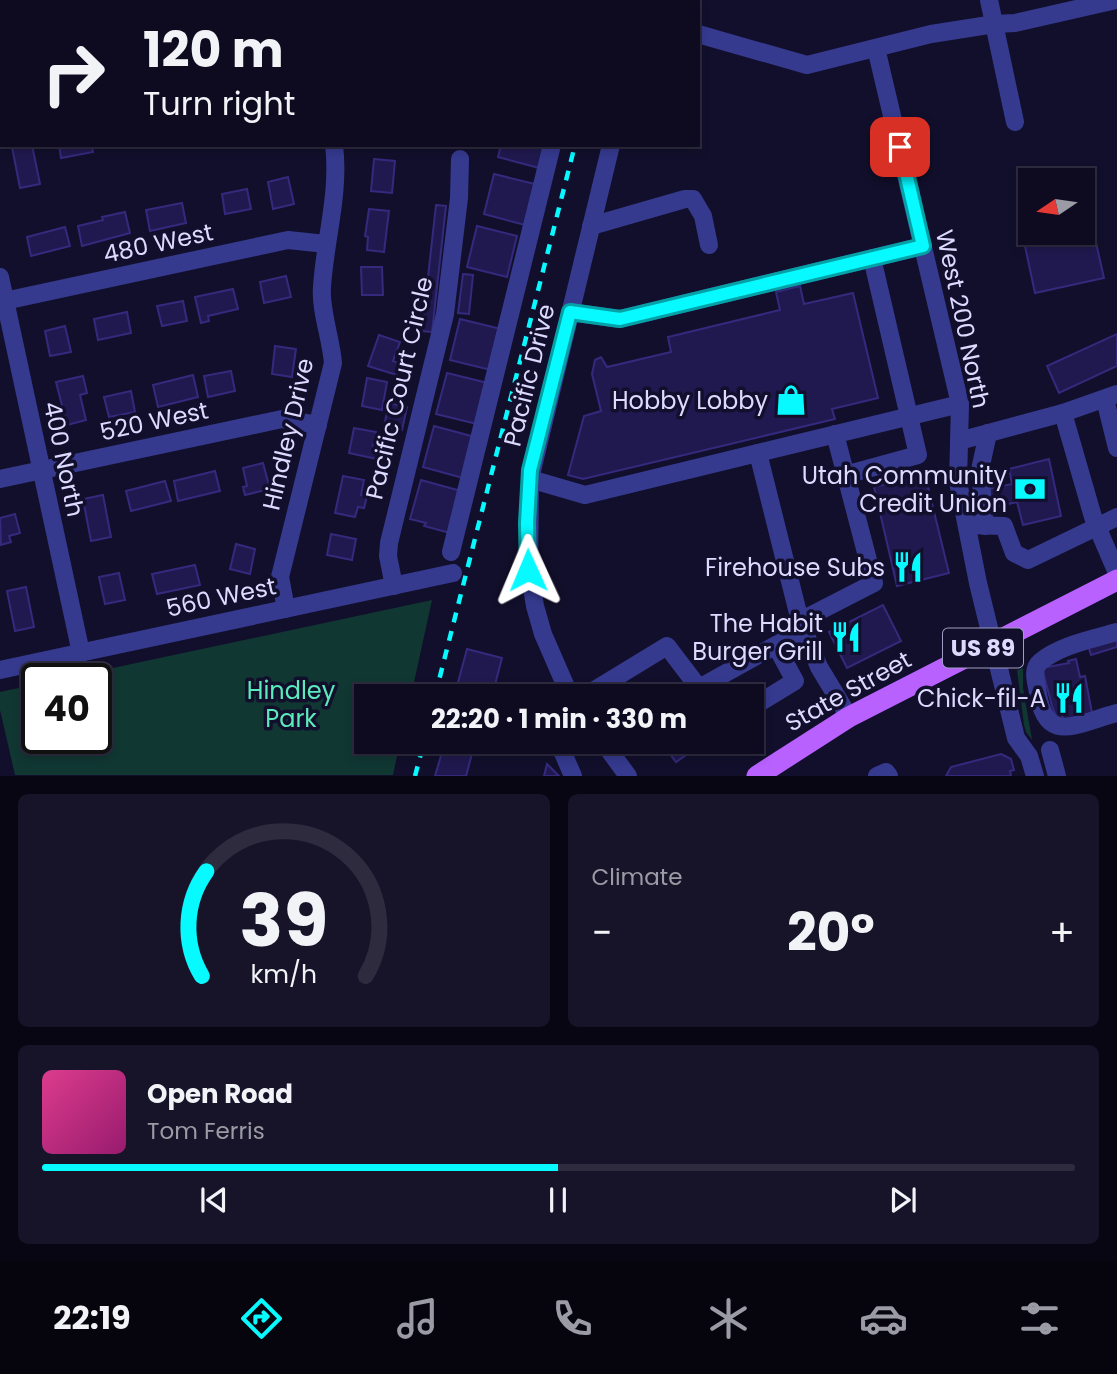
<!DOCTYPE html>
<html lang="en">
<head>
<meta charset="utf-8">
<style>
  body { margin:0; font-family:Poppins,sans-serif; background:#17142a; color:#f1f3f6; height:100vh; display:flex; flex-direction:column; font-size:26px; white-space:nowrap }
  * { box-sizing:border-box; margin:0 }
  p { font-size:23px; color:#9b9ba5 }
  .icon { flex:none; width:38px; height:38px; fill:none; stroke:currentColor; stroke-width:2; stroke-linecap:round; stroke-linejoin:round }
  .map { position:relative; height:776px; overflow:hidden }
  .details { display:flex; flex-direction:column; gap:18px; padding:18px; background:#080612; flex:1 }
  .details>* { flex:none }
  .banner { position:absolute; left:0px; top:0px; width:700px; height:147px; box-shadow:0 4px 10px #0003,0 0 0 2px #2e2b3f; background:#0e0b21; color:#f1f3f6; overflow:hidden }
  .needle { width:46px; rotate:257deg }
  .buttons { position:absolute; left:1018px; top:168px; display:grid; gap:14px }
  .buttons a { display:grid; place-items:center; width:77px; height:77px; border-radius:0px; background:#0e0b21; box-shadow:0 4px 10px #0003,0 0 0 2px #2e2b3f; font-size:35px }
  .speed { position:absolute; left:21px; top:663px; display:flex; gap:14px; font-size:35px; font-weight:700; text-align:center }
  .speed>* { display:grid; place-content:center; width:91px; height:91px; border-radius:50%; background:#0e0b21; box-shadow:0 4px 10px #0003,0 0 0 2px #2e2b3f; line-height:1 }
  .speed .limit { border:4px solid #111; border-radius:10px; background:#fff; color:#111 }
  .pin { position:absolute; display:grid; place-items:center; width:60px; height:60px; color:#fff; margin:-30px; border-radius:14px; box-shadow:0 4px 10px #0006 }
  .me { position:absolute; width:77px; margin:-38px; rotate:359deg; stroke-linejoin:round; filter:drop-shadow(0 0 5px #0008) }
  .turn { display:flex; align-items:center; gap:24px; height:147px; padding:0 28px; font-size:32px }
  .turn .icon { width:91px; height:91px; stroke-width:2.5 }
  .turn b { display:block; font-size:49px; line-height:60px }
  .big { font-size:52px; font-weight:700; line-height:1.1 }
  .details .tile { flex:1; display:flex; flex-direction:column; justify-content:center; gap:10px; min-width:0; padding:0 24px; border-radius:10px; background:#17142a }
  .details .dial { align-items:center; gap:0 }
  .dial svg { height:182px; overflow:visible; fill:none; stroke:#2e2b3f; stroke-width:7; stroke-linecap:round; text-anchor:middle }
  .dial text { fill:#f1f3f6; stroke:none }
  .song { display:flex; align-items:center; gap:21px }
  .cover { width:84px; height:84px; border-radius:10px; background:linear-gradient(135deg,hsl(330 70% 55%),hsl(320 70% 35%)) }
  .played { height:7px; border-radius:4px; background:linear-gradient(90deg,#06faff 50%,#2e2b3f 50%) }
  .keys { display:flex; justify-content:space-around; direction:ltr }
  .heat { display:flex; justify-content:space-between; align-items:center; font-size:38px; direction:ltr }
  .details .tiles { flex:1; display:grid; gap:18px; grid-template-columns:1fr 1fr }
  .tile:last-child { grid-column:span 2 }
  .trip { position:absolute; left:354px; top:684px; width:410px; height:70px; border-radius:0px; background:#0e0b21; box-shadow:0 4px 10px #0003,0 0 0 2px #2e2b3f; font-weight:700; line-height:70px; text-align:center }
  .menu { display:flex; height:112px; justify-content:space-around; align-items:center; background:#06040d; color:#9b9ba5 }
  .menu .icon { width:49px; height:49px }
  .menu .on { color:#06faff }
  .menu b { font-size:32px; color:#f1f3f6 }
  .map>svg:first-child { display:block }
</style>
</head>
<body>
<div class="map">
<svg width="1117" height="776" viewBox="0 0 1117 776">
  <rect width="100%" height="100%" fill="#120f2c"/>
  <g fill="#113733">
    <polygon points="432,600 411,696 366,696 366,742 400,742 393,775 15,775 0,710 0,692 37,684 37,738 96,738 96,679 61,679"/>
    <polygon points="1023,668 1023,688 1032,740 1026,732 1024,725 1017,670"/>
  </g>
  <g fill="#20194f" stroke="#342a7d" stroke-width="2">
    <polygon points="2,35 2,78 0,78 0,36"/>
    <polygon points="21,145 32,145 40,184 20,188 12,147"/>
    <polygon points="59,145 91,145 93,152 61,158"/>
    <polygon points="501,145 545,145 539,168 498,157"/>
    <polygon points="374,159 395,161 392,193 371,191"/>
    <polygon points="494,174 535,184 525,225 484,214"/>
    <polygon points="288,177 294,204 273,209 268,182"/>
    <polygon points="247,189 251,209 225,214 222,194"/>
    <polygon points="1083,194 1085,194 1104,278 1035,293 1017,209 1031,206 1031,233 1083,233"/>
    <polygon points="182,203 186,223 150,231 146,210"/>
    <polygon points="436,205 446,206 432,332 422,331"/>
    <polygon points="369,209 389,211 384,252 367,250 368,237 365,236"/>
    <polygon points="125,212 130,233 82,246 78,226 103,220 102,217"/>
    <polygon points="477,226 517,236 507,277 467,267"/>
    <polygon points="65,227 70,246 31,256 27,237"/>
    <polygon points="361,267 382,267 383,295 362,295"/>
    <polygon points="463,274 473,275 469,314 458,313"/>
    <polygon points="286,276 291,297 264,303 260,282"/>
    <polygon points="800,286 804,304 853,293 878,398 832,409 835,419 583,479 568,475 584,416 601,411 592,374 595,360 601,357 607,367 671,352 668,337 780,310 776,292"/>
    <polygon points="233,289 238,309 208,316 209,321 201,323 195,297"/>
    <polygon points="183,301 187,321 162,326 157,306"/>
    <polygon points="127,312 131,333 98,340 94,319"/>
    <polygon points="460,319 501,329 491,370 450,360"/>
    <polygon points="65,326 71,352 50,356 45,331"/>
    <polygon points="1117,334 1117,366 1059,393 1047,366"/>
    <polygon points="379,335 400,342 393,361 401,364 397,375 368,366"/>
    <polygon points="275,346 296,349 292,377 272,374"/>
    <polygon points="231,371 235,391 208,397 204,376"/>
    <polygon points="447,373 488,383 477,424 436,414"/>
    <polygon points="193,375 198,397 158,407 153,385"/>
    <polygon points="83,376 87,393 80,395 86,420 67,425 56,382"/>
    <polygon points="367,378 387,382 382,410 362,406"/>
    <polygon points="131,391 135,412 109,417 104,397"/>
    <polygon points="389,403 407,407 402,430 384,426"/>
    <polygon points="434,426 475,437 463,478 423,467"/>
    <polygon points="354,428 376,432 373,446 380,448 377,459 349,453"/>
    <polygon points="1049,459 1061,516 1023,525 1017,502 992,508 988,489 1012,484 1009,469"/>
    <polygon points="263,463 270,489 245,495 243,487 247,486 243,468"/>
    <polygon points="215,471 220,491 178,501 174,481"/>
    <polygon points="925,475 949,573 897,586 874,487"/>
    <polygon points="343,476 364,480 361,495 367,496 364,508 358,507 355,517 335,513"/>
    <polygon points="421,480 461,491 450,533 424,526 426,523 410,519"/>
    <polygon points="165,481 171,501 131,511 126,491"/>
    <polygon points="103,495 111,537 91,541 83,499"/>
    <polygon points="15,514 20,533 9,536 11,542 1,545 0,518"/>
    <polygon points="331,534 356,539 352,560 327,555"/>
    <polygon points="236,544 255,549 250,574 230,569"/>
    <polygon points="195,565 200,585 157,594 152,574"/>
    <polygon points="119,573 125,600 105,604 99,577"/>
    <polygon points="26,587 34,627 15,631 7,591"/>
    <polygon points="883,605 901,641 847,668 829,632"/>
    <polygon points="1117,630 1117,647 1091,655 1086,639"/>
    <polygon points="467,649 502,658 492,696 480,696 456,690"/>
    <polygon points="1076,659 1080,677 1085,676 1092,713 1063,720 1062,715 1056,716 1052,706 1042,668 1069,663 1068,661"/>
    <polygon points="445,742 473,750 466,776 435,776"/>
    <polygon points="661,742 698,742 700,745 676,762"/>
    <polygon points="1001,754 1011,759 1014,770 1010,771 1011,776 946,776 951,767"/>
    <polygon points="547,764 559,776 544,776"/>
  </g>
  <g fill="none" stroke-linecap="round" stroke-linejoin="round">
    <g stroke="#363a8f" stroke-width="18">
      <polyline points="322,0 322,2"/>
      <polyline points="989,0 1015,122"/>
      <polyline points="646,2 647,0"/>
      <polyline points="698,34 807,65 931,34 995,24 1015,23 1116,0"/>
      <polyline points="876,48 960,404 958,482 978,583 1016,738 1029,756 1035,776"/>
      <polyline points="0,112 2,112"/>
      <polyline points="591,226 685,199 693,199 703,216 709,245"/>
      <polyline points="0,277 81,653"/>
      <polyline points="0,302 288,240 326,244"/>
      <polyline points="570,312 620,319 923,246"/>
      <polyline points="1117,394 1063,413 1093,517 1117,573"/>
      <polyline points="1105,399 1117,448"/>
      <polyline points="959,441 1063,413"/>
      <polyline points="758,453 800,621 819,667 849,717"/>
      <polyline points="845,475 918,455 872,258"/>
      <polyline points="0,479 282,419 318,425"/>
      <polyline points="530,479 585,495 960,404"/>
      <polyline points="967,525 1004,526 1014,553 1028,560 1117,517"/>
      <polyline points="985,526 980,470 988,433"/>
      <polyline points="451,552 552,145"/>
      <polyline points="394,586 388,556 389,543 445,314 459,198 460,159"/>
      <path d="M286,609L280,577L333,363C331,338 320,310 322,287C325,239 340,193 334,145"/>
      <polyline points="800,621 874,583 835,434"/>
      <path d="M1117,632C1093,639 1060,645 1040,662C1033,668 1035,678 1037,687C1044,747 1075,724 1117,713"/>
      <polyline points="0,670 453,573"/>
      <polyline points="570,696 543,634 535,606 529,570 530,479 611,145"/>
      <polyline points="585,696 667,646 699,688 803,630"/>
      <polyline points="751,708 795,681 776,646"/>
      <polyline points="555,742 563,753 573,776"/>
      <polyline points="603,742 628,776"/>
      <polyline points="1050,750 1057,776"/>
      <polyline points="877,776 886,772 889,776"/>
    </g>
    <polyline stroke="#b861ff" stroke-width="21" points="757,776 849,717 1117,580"/>
    <g stroke="#06faff" stroke-width="4.5" stroke-dasharray="10 9" stroke-linecap="butt">
      <polyline points="611,2 612,0"/>
      <polyline points="435,696 575,145"/>
      <polyline points="415,776 424,742"/>
    </g>
  </g>
  <g fill="none" stroke-linecap="round" stroke-linejoin="round">
    <defs>
      <polyline id="route" points="528,570 527,523 530,470 570,312 620,319 923,246 900,147"/>
    </defs>
    <use href="#route" stroke="#04a2a6" stroke-width="18"/>
    <use href="#route" stroke="#06faff" stroke-width="12"/>
  </g>
  <defs>
    <symbol id="shop-bare" viewBox="-9 -9 18 18"><path d="M-5-2.5h2.3a2.7 3.5 0 0 1 5.4 0H5L5.5 6h-11ZM-1.5-2.5h3a1.5 2.3 0 0 0-3 0Z" fill="#06faff" stroke="#120f2c" stroke-width="2.5" paint-order="stroke"/></symbol>
    <symbol id="bank-bare" viewBox="-9 -9 18 18"><path d="M-6-4H6V4H-6ZM0-2.3a2.3 2.3 0 1 0 0 4.6a2.3 2.3 0 1 0 0-4.6Z" fill="#06faff" stroke="#120f2c" stroke-width="2.5" paint-order="stroke"/></symbol>
    <symbol id="restaurant-bare" viewBox="-9 -9 18 18"><path d="M-5-6h1v4h1v-4h1v4h1v-4h1v5L-1.5 .5V6h-2V.5L-5-1ZM5-6V6H3V1.5H1.5Q1.5-4 5-6Z" fill="#06faff" stroke="#120f2c" stroke-width="2.5" paint-order="stroke"/></symbol>
  </defs>
  <g fill-rule="evenodd">
    <use href="#shop-bare" x="769" y="378" width="44" height="44"/>
    <use href="#bank-bare" x="1008" y="467" width="44" height="44"/>
    <use href="#restaurant-bare" x="886" y="545" width="44" height="44"/>
    <use href="#restaurant-bare" x="824" y="615" width="44" height="44"/>
    <use href="#restaurant-bare" x="1047" y="676" width="44" height="44"/>
  </g>
  <g text-anchor="middle" dominant-baseline="central" stroke-width="7" stroke-linejoin="round" paint-order="stroke">
    <rect fill="#120f2c" stroke="#9f9dc0" stroke-width="2" x="943" y="628.5" width="80" height="39" rx="5"/>
    <g font-size="23" font-weight="bold" fill="#dcdaff">
      <text x="983" y="648">US 89</text>
    </g>
    <g font-size="24" fill="#dcdaff" stroke="#120f2c">
      <text transform="translate(158 243) rotate(-12)">480 West</text>
      <text transform="translate(963 319) rotate(78)">West 200 North</text>
      <text transform="translate(529 375) rotate(-76)">Pacific Drive</text>
      <text transform="translate(399 388) rotate(-77)">Pacific Court Circle</text>
      <text transform="translate(154 421) rotate(-12)">520 West</text>
      <text transform="translate(288 434) rotate(-77)">Hindley Drive</text>
      <text transform="translate(64 459) rotate(78)">400 North</text>
      <text transform="translate(221 597) rotate(-12)">560 West</text>
      <text transform="translate(848 691) rotate(-29)">State Street</text>
    </g>
    <g font-size="24" fill="#dcdaff" stroke="#120f2c" text-anchor="end">
      <text x="768" y="400">Hobby Lobby</text>
      <text x="1007" y="475">Utah Community<tspan x="1007" dy="28">Credit Union</tspan></text>
      <text x="885" y="567">Firehouse Subs</text>
      <text x="823" y="623">The Habit<tspan x="823" dy="28">Burger Grill</tspan></text>
      <text x="1046" y="698">Chick-fil-A</text>
    </g>
    <g font-size="24" fill="#5beabb" stroke="#120f2c">
      <text x="291" y="690">Hindley<tspan x="291" dy="28">Park</tspan></text>
    </g>
  </g>
</svg>
<div class="buttons">
<a><svg class="needle" viewBox="-14 -14 28 28"><path d="M0-13l5 13h-10z" fill="#e53935"/><path d="M0 13l5-13h-10z" fill="#9b9ba5"/></svg></a>
</div>
<div class="speed"><div class="limit">40</div></div>
<div class="pin" style="left:900px;top:147px;background:#d93025"><svg class="icon" aria-label="arrive" viewBox="0 0 24 24"><path d="M6 21V4h12l-3 4 3 4H6"/></svg></div>
<svg class="me" style="left:528px;top:570px" viewBox="-20 -20 40 40"><path d="M0-17L14 15 0 8-14 15z" fill="#06faff" stroke="#fff" stroke-width="4"/></svg>
<div class="trip">22:20 · 1 min · 330 m</div>
<div class="banner">
<div class="turn"><svg class="icon" aria-label="right" viewBox="0 0 24 24"><path d="M7 20v-9h11M14 6l5 5-5 5"/></svg><div><b>120 m</b>Turn right</div></div>
</div>
</div>
<section class="details">
<div class="tiles">
<div class="tile dial"><svg viewBox="0 0 100 80">
<path d="M14 69A42 42 0 1 1 86 69"/>
<path d="M14 69A42 42 0 0 1 16 23" stroke="#06faff"/>
<text x="50" y="56" font-size="32" font-weight="700">39</text>
<text x="50" y="72" font-size="11">km/h</text>
</svg></div>
<div class="tile"><p>Climate</p>
<div class="heat"><a>−</a><b class="big">20°</b><a>+</a></div>
</div>
<div class="tile">
<div class="song"><i class="cover"></i><div><b>Open Road</b><p>Tom Ferris</p></div></div>
<div class="played"></div>
<div class="keys"><svg class="icon" aria-label="previous" viewBox="0 0 24 24"><path d="M18 5L8 12l10 7zM5 5v14"/></svg><svg class="icon" aria-label="pause" viewBox="0 0 24 24"><path d="M8 5v14M16 5v14"/></svg><svg class="icon" aria-label="next" viewBox="0 0 24 24"><path d="M6 5l10 7-10 7zM19 5v14"/></svg></div>
</div>
</div>
</section>
<nav class="menu">
<b>22:19</b>
<svg class="icon on" aria-label="directions" viewBox="0 0 24 24"><path d="M12 3l9 9-9 9-9-9zM9 14v-3h6M13 9l2 2-2 2"/></svg>
<svg class="icon" aria-label="music" viewBox="0 0 24 24"><path d="M9 18V5l10-2v13"/><circle cx="6" cy="18" r="3"/><circle cx="16" cy="16" r="3"/></svg>
<svg class="icon" aria-label="phone" viewBox="0 0 24 24"><path d="M5 4h4l2 5-3 2q2 4 5 5l2-3 5 2v4C11 20 4 13 5 4z"/></svg>
<svg class="icon" aria-label="climate" viewBox="0 0 24 24"><path d="M12 3v18M4 7l16 10M4 17L20 7"/></svg>
<svg class="icon" aria-label="car" viewBox="0 0 24 24"><path d="M5 17H2v-5l4-1 3-4h7l3 4 3 1v5h-3M9 17h6M6 11h13"/><circle cx="7" cy="17" r="2"/><circle cx="17" cy="17" r="2"/></svg>
<svg class="icon" aria-label="filters" viewBox="0 0 24 24"><path d="M4 7h16M4 17h16"/><circle cx="9" cy="7" r="2"/><circle cx="15" cy="17" r="2"/></svg>
</nav>
</body>
</html>
